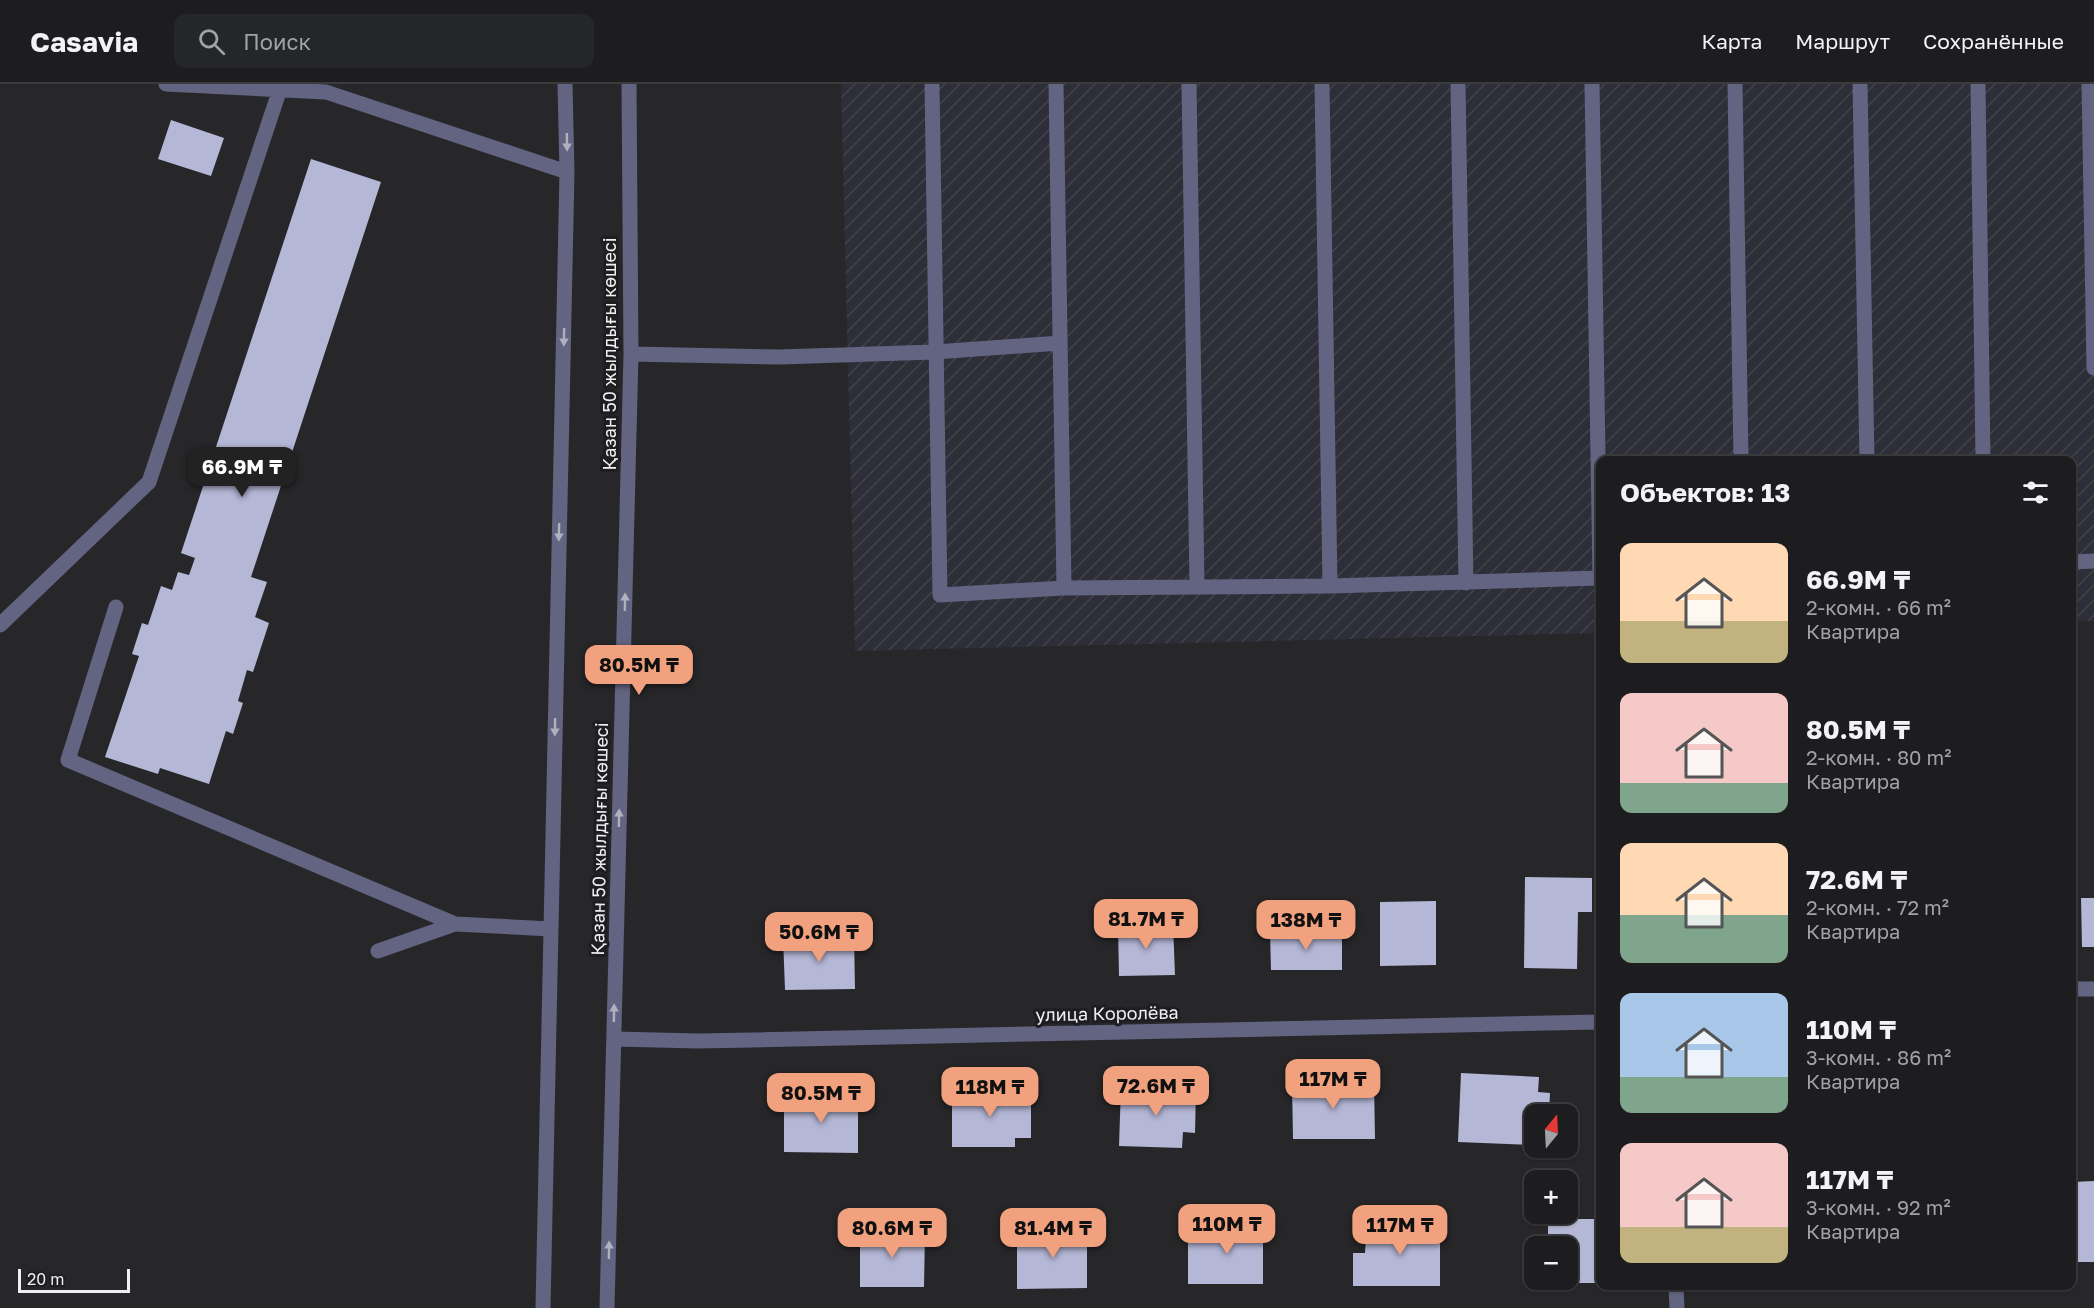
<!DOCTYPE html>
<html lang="ru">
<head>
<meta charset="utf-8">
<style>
	body { margin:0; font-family:"Golos Text",sans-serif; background:#252629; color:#f1f3f6; height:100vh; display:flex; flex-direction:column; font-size:22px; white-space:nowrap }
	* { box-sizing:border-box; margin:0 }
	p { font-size:20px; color:#a0a2a5 }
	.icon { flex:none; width:33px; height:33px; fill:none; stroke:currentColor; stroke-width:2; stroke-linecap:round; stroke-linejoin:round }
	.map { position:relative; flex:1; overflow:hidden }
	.details { position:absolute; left:1596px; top:372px; width:480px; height:834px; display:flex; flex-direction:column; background:#1d1d20; border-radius:12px; box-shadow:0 2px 4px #0004,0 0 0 2px #3b3b3e }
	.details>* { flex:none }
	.needle { width:39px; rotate:18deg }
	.fabs { position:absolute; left:1524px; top:1020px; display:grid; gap:12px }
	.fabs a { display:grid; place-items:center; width:54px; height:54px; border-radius:12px; background:#1d1d20; box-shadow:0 2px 4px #0004,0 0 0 2px #3b3b3e; font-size:30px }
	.scale { position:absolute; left:18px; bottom:15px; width:112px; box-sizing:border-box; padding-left:6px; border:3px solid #efeff1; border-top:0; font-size:16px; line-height:21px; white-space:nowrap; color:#efeff1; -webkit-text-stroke:4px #1e1e21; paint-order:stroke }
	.price { position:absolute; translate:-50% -51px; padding:0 14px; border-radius:12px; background:#f1a17d; color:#111; font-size:20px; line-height:39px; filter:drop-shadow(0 2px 3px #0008) }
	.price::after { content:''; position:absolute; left:50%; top:36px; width:18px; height:14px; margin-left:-9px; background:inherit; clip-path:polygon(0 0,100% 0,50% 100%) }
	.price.current { background:#222; color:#fff }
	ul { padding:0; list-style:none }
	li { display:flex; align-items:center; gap:18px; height:150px; padding:0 24px }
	li span { display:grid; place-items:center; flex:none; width:168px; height:120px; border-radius:12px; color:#555 }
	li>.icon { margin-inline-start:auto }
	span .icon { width:72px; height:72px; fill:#fffc; stroke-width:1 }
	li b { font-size:26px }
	h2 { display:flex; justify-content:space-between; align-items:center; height:72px; padding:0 24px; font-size:26px }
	header { display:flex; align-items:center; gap:36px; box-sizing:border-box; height:84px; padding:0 30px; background:#1d1d20; border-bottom:2px solid #3b3b3e }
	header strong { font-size:28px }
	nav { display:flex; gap:33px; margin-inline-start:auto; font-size:21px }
	.search { width:420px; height:54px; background:#252629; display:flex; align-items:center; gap:15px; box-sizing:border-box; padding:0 21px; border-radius:12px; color:#a0a2a5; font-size:22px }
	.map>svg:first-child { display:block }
	.industrial { fill:url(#industrial-furrows) }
	.building { fill:#b5b7d7 }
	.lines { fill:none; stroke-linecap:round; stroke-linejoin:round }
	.minor { stroke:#626482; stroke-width:15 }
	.oneway { fill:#b0b0bf }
	.labels { text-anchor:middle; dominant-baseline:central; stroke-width:6; stroke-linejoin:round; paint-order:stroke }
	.street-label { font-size:18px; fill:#efeff1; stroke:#1e1e21 }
</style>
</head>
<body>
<header>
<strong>Casavia</strong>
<div class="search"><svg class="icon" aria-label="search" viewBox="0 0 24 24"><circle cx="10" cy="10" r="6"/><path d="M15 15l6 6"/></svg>Поиск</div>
<nav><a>Карта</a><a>Маршрут</a><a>Сохранённые</a></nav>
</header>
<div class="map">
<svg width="2094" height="1224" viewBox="0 0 2094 1224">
	<defs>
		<pattern id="industrial-furrows" width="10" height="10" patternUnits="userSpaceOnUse" patternTransform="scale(1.5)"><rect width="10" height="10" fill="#2d2e37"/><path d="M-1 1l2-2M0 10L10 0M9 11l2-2" fill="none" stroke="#42424b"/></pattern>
	</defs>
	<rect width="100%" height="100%" fill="#27272a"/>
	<path class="industrial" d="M841 0H2094V537L2072 538V376H1600V549L855 567Z"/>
	<path class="building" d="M171 36 224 54 211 92 158 75Z
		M311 75 381 98 251 493 267 498 255 533 269 539 253 588 247 586 238 617 243 619 233 650 226 647 209 700 160 684 158 690 105 673 139 572 132 570 142 539 148 541 161 502 172 506 178 488 189 491 195 474 181 469Z
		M1525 793 1592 794V828H1578L1577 885 1524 884Z
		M2081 814H2094V863H2082Z
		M1436 817V881L1380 882V818Z
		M1173 840 1175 891 1119 892 1118 841Z
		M1270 848H1342V886H1271Z
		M854 851 855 905 785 906 783 853Z
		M1461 989 1539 993 1538 1008 1550 1009 1549 1030H1534V1061L1458 1058Z
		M1292 998H1374L1375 1055H1293Z
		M1121 1003 1196 1005 1195 1049 1183 1048 1182 1064 1119 1062Z
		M952 1007 1031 1008V1054H1015V1063H952Z
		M784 1011H858V1069L784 1068Z
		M2094 1097V1178H2072V1098Z
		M1548 1135H1600V1199H1535V1196H1568V1162H1535V1154H1548Z
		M1376 1138H1440V1202H1353V1169H1365L1366 1154H1376Z
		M1199 1139 1263 1140V1200H1188V1156H1199Z
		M1087 1143V1204L1017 1205V1160H1025V1144Z
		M860 1147H925L924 1203H860Z"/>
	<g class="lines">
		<path class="minor" d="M166 0 326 8 567 88
			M932 0 940 511 1064 504 1330 502 1600 494
			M1056 0 1064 504
			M1189 0 1197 502
			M1322 0 1330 502
			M1458 0 1466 499
			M1592 0 1600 494
			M1735 0 1741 376
			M1860 0 1867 376
			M1978 0 1983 376
			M2089 0 2094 284
			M631 270 779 273 935 268 1060 259
			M2072 478 2094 477
			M116 523 68 676 455 840 551 845
			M0 541 149 398 280 5
			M378 867 455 840
			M2072 905H2094
			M614 955 699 957 1600 938
			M1676 1202 1677 1224
			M543 1224 567 88 565 0
			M607 1224 631 270 629 0"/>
	</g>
	<defs><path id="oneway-solid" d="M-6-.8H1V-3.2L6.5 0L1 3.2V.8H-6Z" transform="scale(1.5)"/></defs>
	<g class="oneway">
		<use href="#oneway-solid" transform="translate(567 58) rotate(89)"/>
		<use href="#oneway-solid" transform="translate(564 253) rotate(91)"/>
		<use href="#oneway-solid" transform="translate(559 448) rotate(91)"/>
		<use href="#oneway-solid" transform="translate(625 518) rotate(-89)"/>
		<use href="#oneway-solid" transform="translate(555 643) rotate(91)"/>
		<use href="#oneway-solid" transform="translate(619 734) rotate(-89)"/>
		<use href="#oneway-solid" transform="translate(614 929) rotate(-89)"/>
		<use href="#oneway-solid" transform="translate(609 1166) rotate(-89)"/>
	</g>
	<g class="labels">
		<g class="street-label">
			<text transform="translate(609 270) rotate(-90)">Қазан 50 жылдығы көшесі</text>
			<text transform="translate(599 755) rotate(-89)">Қазан 50 жылдығы көшесі</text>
			<text transform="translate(1107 929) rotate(-1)">улица Королёва</text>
		</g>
	</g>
</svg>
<div class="fabs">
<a><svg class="needle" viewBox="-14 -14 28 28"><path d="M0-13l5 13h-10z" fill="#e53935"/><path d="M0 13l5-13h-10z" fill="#a0a2a5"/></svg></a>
<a>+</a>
<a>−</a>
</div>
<div class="scale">20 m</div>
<b class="price current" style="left:242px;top:414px">66.9M ₸</b>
<b class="price" style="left:639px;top:612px">80.5M ₸</b>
<b class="price" style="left:1146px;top:866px">81.7M ₸</b>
<b class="price" style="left:1306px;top:867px">138M ₸</b>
<b class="price" style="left:819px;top:879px">50.6M ₸</b>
<b class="price" style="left:1333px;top:1026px">117M ₸</b>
<b class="price" style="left:1156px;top:1033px">72.6M ₸</b>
<b class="price" style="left:990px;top:1034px">118M ₸</b>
<b class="price" style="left:821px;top:1040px">80.5M ₸</b>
<b class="price" style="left:1227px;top:1171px">110M ₸</b>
<b class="price" style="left:1400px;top:1172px">117M ₸</b>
<b class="price" style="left:892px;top:1175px">80.6M ₸</b>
<b class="price" style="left:1053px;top:1175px">81.4M ₸</b>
<section class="details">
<h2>Объектов: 13<svg class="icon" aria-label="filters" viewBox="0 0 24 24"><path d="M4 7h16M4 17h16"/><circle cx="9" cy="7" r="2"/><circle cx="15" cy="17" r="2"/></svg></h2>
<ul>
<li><span style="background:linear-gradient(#ffd9b3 65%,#c2b280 0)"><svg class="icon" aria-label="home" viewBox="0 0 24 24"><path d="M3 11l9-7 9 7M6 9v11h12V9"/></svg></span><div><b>66.9M ₸</b><p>2-комн. · 66 m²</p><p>Квартира</p></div></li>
<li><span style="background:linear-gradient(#f6c9c9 75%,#7fa58c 0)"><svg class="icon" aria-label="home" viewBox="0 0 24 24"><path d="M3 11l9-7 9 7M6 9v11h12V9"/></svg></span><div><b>80.5M ₸</b><p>2-комн. · 80 m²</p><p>Квартира</p></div></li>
<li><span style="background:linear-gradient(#ffd9b3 60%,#7fa58c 0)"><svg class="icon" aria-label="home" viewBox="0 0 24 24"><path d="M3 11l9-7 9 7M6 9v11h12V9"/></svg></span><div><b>72.6M ₸</b><p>2-комн. · 72 m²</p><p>Квартира</p></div></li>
<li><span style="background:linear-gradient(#a9c7e8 70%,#7fa58c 0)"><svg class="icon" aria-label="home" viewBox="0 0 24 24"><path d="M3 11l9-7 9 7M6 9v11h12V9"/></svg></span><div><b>110M ₸</b><p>3-комн. · 86 m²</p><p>Квартира</p></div></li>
<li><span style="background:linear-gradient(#f6c9c9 70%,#c2b280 0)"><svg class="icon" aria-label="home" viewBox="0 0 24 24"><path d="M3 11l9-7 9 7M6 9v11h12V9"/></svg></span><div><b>117M ₸</b><p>3-комн. · 92 m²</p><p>Квартира</p></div></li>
</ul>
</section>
</div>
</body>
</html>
